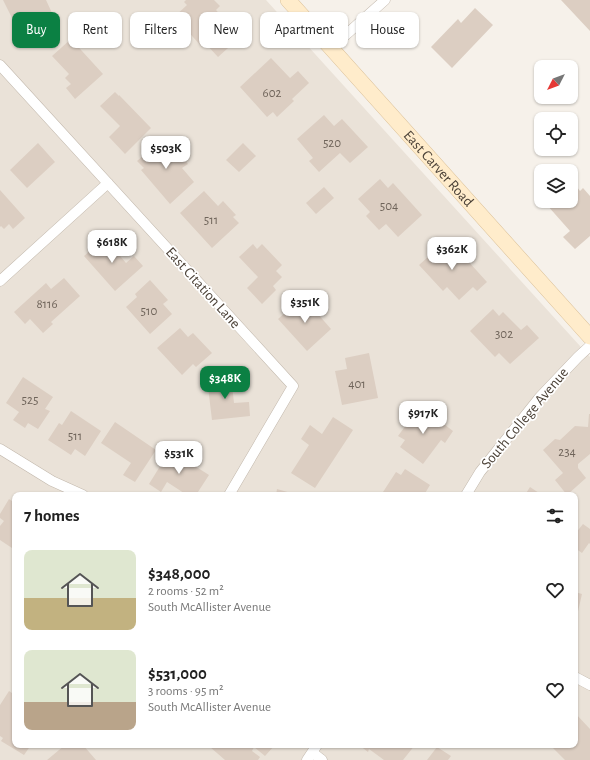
<!DOCTYPE html>
<html lang="en">
<head>
<meta charset="utf-8">
<style>
	body { margin:0; font-family:"Alegreya Sans",sans-serif; background:#f6f6f6; color:#222; height:100vh; display:flex; flex-direction:column; font-size:15px; white-space:nowrap }
	* { box-sizing:border-box; margin:0 }
	p { font-size:13px; color:#767676 }
	.icon { flex:none; width:22px; height:22px; fill:none; stroke:currentColor; stroke-width:2; stroke-linecap:round; stroke-linejoin:round }
	.map { position:relative; flex:1; overflow:hidden }
	.details { position:absolute; left:12px; top:492px; width:566px; height:256px; display:flex; flex-direction:column; background:#fff; border-radius:8px; box-shadow:0 1px 3px #0004 }
	.details>* { flex:none }
	.guide { position:absolute; left:12px; top:12px; width:566px; height:36px; display:flex; gap:8px }
	.needle { width:26px; rotate:228deg }
	.buttons { position:absolute; left:534px; top:60px; display:grid; gap:8px }
	.buttons a { display:grid; place-items:center; width:44px; height:44px; border-radius:8px; background:#fff; box-shadow:0 1px 3px #0004; font-size:20px }
	.price { position:absolute; translate:-50% -34px; padding:0 9px; border-radius:8px; background:#fff; color:#222; font-size:13px; line-height:26px; filter:drop-shadow(0 1px 2px #0008) }
	.price::after { content:''; position:absolute; left:50%; top:24px; width:12px; height:9px; margin-left:-6px; background:inherit; clip-path:polygon(0 0,100% 0,50% 100%) }
	.price.active { background:#0b8043; color:#fff }
	ul { padding:0; list-style:none }
	li { display:flex; align-items:center; gap:12px; height:100px; padding:0 12px }
	li span { display:grid; place-items:center; flex:none; width:112px; height:80px; border-radius:8px; color:#555 }
	li>.icon { margin-inline-start:auto }
	span .icon { width:48px; height:48px; fill:#fffc; stroke-width:1 }
	li b { font-size:17px }
	h2 { display:flex; justify-content:space-between; align-items:center; height:48px; padding:0 12px; font-size:17px }
	.pill { padding:0 14px; border-radius:8px; background:#fff; box-shadow:0 1px 3px #0004; font-size:14px; line-height:36px }
	.pill.active { background:#0b8043; color:#fff }
	.map>svg:first-child { display:block }
	.residential { fill:#eae2d8; fill-rule:evenodd }
	.building { fill:#dccec2 }
	.lines { fill:none; stroke-linecap:round; stroke-linejoin:round }
	.street-casing { stroke:#c2b8ac; stroke-width:11 }
	.secondary-casing { stroke:#dcc29a; stroke-width:16 }
	.street { stroke:#fff; stroke-width:10 }
	.secondary { stroke:#ffeccb; stroke-width:15 }
	.labels { text-anchor:middle; dominant-baseline:central; stroke-width:3.5; stroke-linejoin:round; paint-order:stroke }
	.number-label { font-size:13px; fill:#6f645a }
	.street-label { font-size:15px; fill:#4b4137; stroke:#fff }
</style>
</head>
<body>
<div class="map">
<svg width="590" height="760" viewBox="0 0 590 760">
	<rect width="100%" height="100%" fill="#f6f1ea"/>
	<path class="residential" d="M0 0H266L590 357V760H0ZM15 495H575V745H15Z"/>
	<path class="building" d="M3 0H46L59 28 25 44Z
		M186 0H214L220 6 216 10 225 20 222 23 237 40 218 57 206 44 202 47 184 27 182 29 173 18 187 5 184 2Z
		M561 0H590V31Z
		M475 8 493 25 452 68 431 47 458 19 461 23Z
		M71 39 103 74 75 99 66 88 71 84 65 78 69 74 52 56Z
		M271 58 290 78 298 71 309 83 292 99 294 101 277 117 273 112 267 117 240 87Z
		M115 92 119 96V95L151 128 125 154 109 137 120 126 100 106Z
		M324 115 334 126 342 119 368 147 350 163 340 153 319 172 309 161 313 158 297 139Z
		M165 137 188 164 182 168 194 182 170 204 141 170 144 168 137 161Z
		M38 143 55 162 27 188 10 170Z
		M243 143 256 156 239 172 226 160Z
		M380 179 388 188 393 183 422 215 398 237 386 224 379 230 366 216 370 212 358 199Z
		M573 182 580 191 583 188 590 196V236L575 249 563 237 570 231 547 205 552 201H571V184Z
		M324 187 334 198 316 214 306 203Z
		M0 190 25 218 13 229 9 224 4 229 1 226 0 227Z
		M204 191 218 206 223 201 236 215 233 217 239 223 212 248 180 213Z
		M105 238 126 263 134 256 143 266 115 291 84 256Z
		M448 239 487 282 477 291 473 287 459 300 447 287 443 291 419 265Z
		M253 244 257 249 262 244 282 265 276 271 282 277 273 286 276 290 262 304 247 288 258 277 239 257Z
		M64 278 80 296 51 322 53 324 43 333 30 319 25 324 14 312 46 283 51 289Z
		M150 280 168 300 163 304 172 314 150 334 126 307 137 297 135 294Z
		M303 297 331 329 307 351 278 319Z
		M493 309 499 316 503 312 521 330 527 325 539 338 510 364 499 353 495 357 470 331Z
		M180 328 188 337 193 333 212 353 196 367 193 364 182 375 157 348Z
		M369 353 378 398 342 405 335 371 347 369 345 358Z
		M231 376 234 403 249 402 250 416 212 420 207 379Z
		M23 377 53 397 45 409 50 411 38 429 28 423 25 428 13 420 19 412 6 403Z
		M420 406 453 431 445 443 441 440 423 464 400 447 405 440 398 436Z
		M71 411 101 431 85 456 75 449 71 455 48 440 59 423 62 425Z
		M589 414H590V454L578 464V468L586 478 567 495 555 480 563 473 543 450 555 439 560 440 575 426 588 427Z
		M333 417 353 430 315 488 291 473 309 445 301 439 310 425 322 434Z
		M115 422 156 450 135 482 123 475 131 463 101 443Z
		M172 447 178 452 176 454 209 475 196 495H187L167 482 161 492 149 484Z
		M405 469 430 485 424 495H387L383 492 396 472 401 475Z
		M530 487 542 495H525Z
		M277 489 298 495H276Z
		M9 499 15 503V550L0 540V526L4 521 0 518V514Z
		M583 524 590 529V544L589 543 582 553 575 548V534Z
		M575 592 582 594 576 620H575Z
		M9 691 15 695V745H31L24 755 1 741 3 738 0 736V705Z
		M575 713 590 729V760H565L550 745H575Z
		M65 745H83L96 760H47Z
		M212 745H275L265 756 254 747 252 751 260 757 258 760H225L210 747Z
		M359 745H415L403 760H384L369 749 368 752Z
		M437 747 451 756 448 760H427Z"/>
	<g class="lines">
		<g class="street-casing">
			<path id="street" d="M331 48 385 0
				M0 65 293 386 229 495
				M0 281 108 183
				M0 449 52 481 83 495
				M466 495 480 472 540 397 578 357 590 346
				M575 677 590 685
				M313 753 322 760
				M307 760 317 745"/>
		</g>
		<g class="secondary-casing">
			<g id="secondary">
				<path id="s1" d="M288 0 590 337"/>
			</g>
		</g>
		<use href="#street" class="street"/>
		<use href="#secondary" class="secondary"/>
	</g>
	<g class="labels">
		<g class="number-label">
			<text x="272" y="93">602</text>
			<text x="332" y="143">520</text>
			<text x="389" y="206">504</text>
			<text x="211" y="220">511</text>
			<text x="47" y="304">8116</text>
			<text x="149" y="311">510</text>
			<text x="504" y="334">302</text>
			<text x="357" y="384">401</text>
			<text x="30" y="400">525</text>
			<text x="75" y="436">511</text>
			<text x="567" y="452">234</text>
		</g>
		<g class="street-label">
			<text stroke="none"><textPath href="#s1" startOffset="226">East Carver Road</textPath></text>
			<text transform="translate(203 288) rotate(48)">East Citation Lane</text>
			<text transform="translate(525 418) rotate(-50)">South College Avenue</text>
		</g>
	</g>
</svg>
<div class="buttons">
<a><svg class="needle" viewBox="-14 -14 28 28"><path d="M0-13l5 13h-10z" fill="#e53935"/><path d="M0 13l5-13h-10z" fill="#767676"/></svg></a>
<a><svg class="icon" aria-label="locate" viewBox="0 0 24 24"><circle cx="12" cy="12" r="6"/><path d="M12 2v4M12 18v4M2 12h4M18 12h4"/></svg></a>
<a><svg class="icon" aria-label="layers" viewBox="0 0 24 24"><path d="M12 4l9 5-9 5-9-5zM3 14l9 5 9-5"/></svg></a>
</div>
<b class="price" style="left:166px;top:170px">$503K</b>
<b class="price" style="left:112px;top:264px">$618K</b>
<b class="price" style="left:452px;top:271px">$362K</b>
<b class="price" style="left:305px;top:324px">$351K</b>
<b class="price active" style="left:225px;top:400px">$348K</b>
<b class="price" style="left:423px;top:435px">$917K</b>
<b class="price" style="left:179px;top:475px">$531K</b>
<div class="guide">
<a class="pill active">Buy</a>
<a class="pill">Rent</a>
<a class="pill">Filters</a>
<a class="pill">New</a>
<a class="pill">Apartment</a>
<a class="pill">House</a>
</div>
<section class="details">
<h2>7 homes<svg class="icon" aria-label="filters" viewBox="0 0 24 24"><path d="M4 7h16M4 17h16"/><circle cx="9" cy="7" r="2"/><circle cx="15" cy="17" r="2"/></svg></h2>
<ul>
<li><span style="background:linear-gradient(#dfe7d0 60%,#c2b280 0)"><svg class="icon" aria-label="home" viewBox="0 0 24 24"><path d="M3 11l9-7 9 7M6 9v11h12V9"/></svg></span><div><b>$348,000</b><p>2 rooms · 52 m²</p><p>South McAllister Avenue</p></div><svg class="icon" aria-label="heart" viewBox="0 0 24 24"><path d="M12 20l-8-8c-3-5 5-10 8-4 3-6 11-1 8 4z"/></svg></li>
<li><span style="background:linear-gradient(#dfe7d0 65%,#b9a48a 0)"><svg class="icon" aria-label="home" viewBox="0 0 24 24"><path d="M3 11l9-7 9 7M6 9v11h12V9"/></svg></span><div><b>$531,000</b><p>3 rooms · 95 m²</p><p>South McAllister Avenue</p></div><svg class="icon" aria-label="heart" viewBox="0 0 24 24"><path d="M12 20l-8-8c-3-5 5-10 8-4 3-6 11-1 8 4z"/></svg></li>
</ul>
</section>
</div>
</body>
</html>
